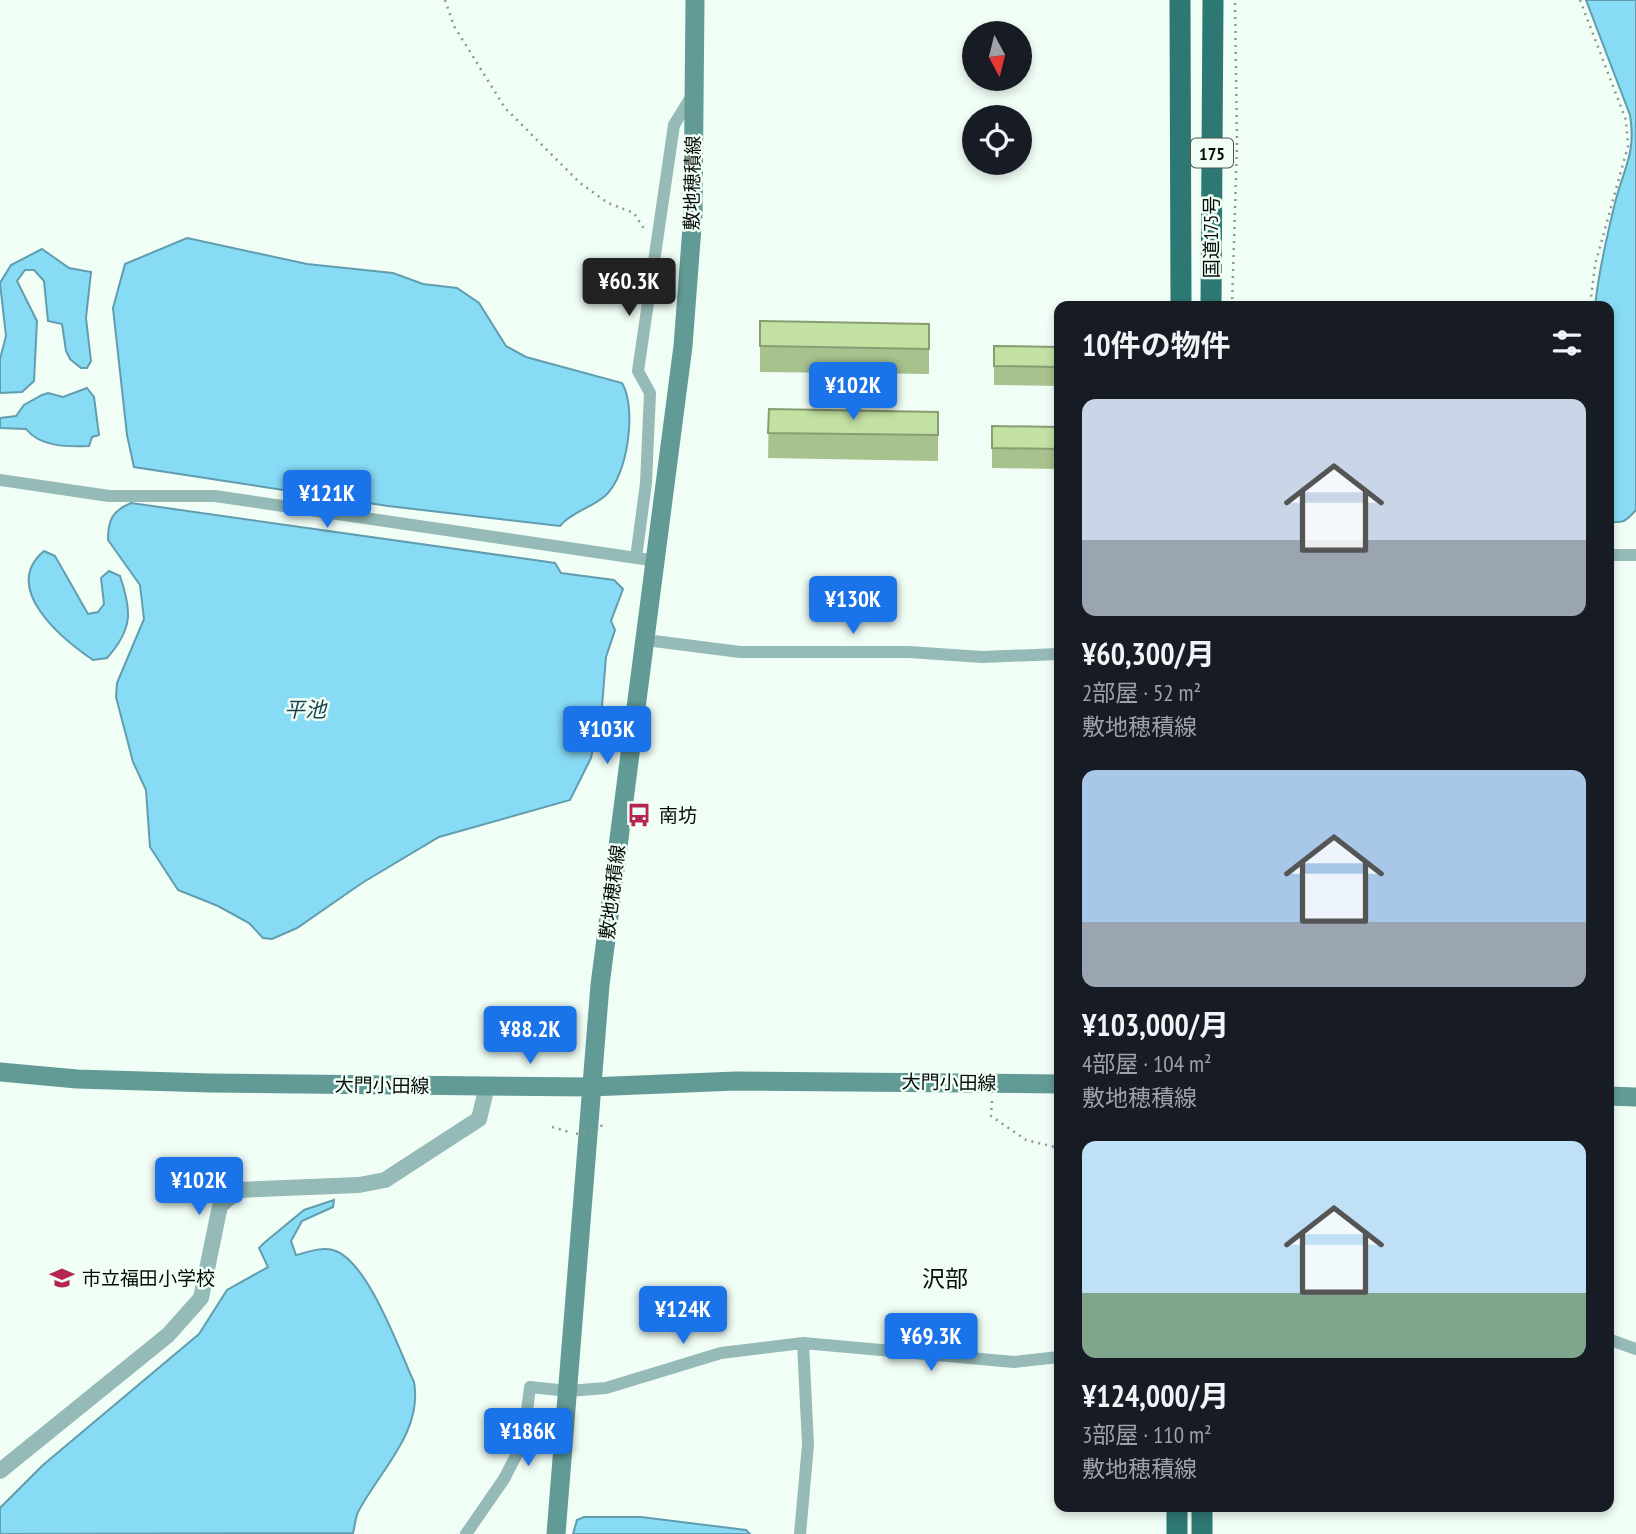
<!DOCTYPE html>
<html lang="ja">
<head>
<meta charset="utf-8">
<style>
	body { margin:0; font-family:"PT Sans Narrow","Noto Sans JP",sans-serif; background:#20242c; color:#f1f3f6; height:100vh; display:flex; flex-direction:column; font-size:26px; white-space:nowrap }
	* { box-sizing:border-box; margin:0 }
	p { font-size:23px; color:#9ea1a6 }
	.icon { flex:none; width:38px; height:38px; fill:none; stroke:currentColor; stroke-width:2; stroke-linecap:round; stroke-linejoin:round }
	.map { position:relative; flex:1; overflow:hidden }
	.side { position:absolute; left:1054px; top:301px; width:560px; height:1211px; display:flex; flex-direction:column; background:#171b24; border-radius:14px; box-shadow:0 4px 10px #0003 }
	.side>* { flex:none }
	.needle { width:46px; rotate:173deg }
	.buttons { position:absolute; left:962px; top:21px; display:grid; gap:14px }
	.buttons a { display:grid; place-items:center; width:70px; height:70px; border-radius:50%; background:#171b24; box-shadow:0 4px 10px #0003; font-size:35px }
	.price { position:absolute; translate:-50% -60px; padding:0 16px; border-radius:7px; background:#1a73e8; color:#fff; font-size:23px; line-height:46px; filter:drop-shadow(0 2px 4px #0008) }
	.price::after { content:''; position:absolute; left:50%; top:42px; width:21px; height:16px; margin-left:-10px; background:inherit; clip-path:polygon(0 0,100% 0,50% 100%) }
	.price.current { background:#222; color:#fff }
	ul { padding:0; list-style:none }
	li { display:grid; align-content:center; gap:14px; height:371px; padding:0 28px }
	li span { display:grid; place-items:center; height:217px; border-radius:14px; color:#555 }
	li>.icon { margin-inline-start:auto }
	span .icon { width:126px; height:126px; fill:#fffc; stroke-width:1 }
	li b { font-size:30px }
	h2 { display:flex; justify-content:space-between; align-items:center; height:84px; padding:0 28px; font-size:30px }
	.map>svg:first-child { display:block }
	.water { fill:#88dbf5; stroke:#619dae; stroke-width:2 }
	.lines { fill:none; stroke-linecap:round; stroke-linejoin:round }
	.path { stroke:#8e9992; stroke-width:2.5; stroke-dasharray:2 5; stroke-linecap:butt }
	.minor { stroke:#95bab7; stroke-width:12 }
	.tertiary { stroke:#95bab7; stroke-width:16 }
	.secondary { stroke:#629b96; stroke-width:19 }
	.trunk { stroke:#2e7874; stroke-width:21 }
	.path-bridge { stroke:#8e9992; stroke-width:2.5; stroke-dasharray:2 5; stroke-linecap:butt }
	.wall { fill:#a7c28c }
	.building { fill:#c2e1a3; stroke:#889e72; stroke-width:2 }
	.labels { text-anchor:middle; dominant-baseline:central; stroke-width:5; stroke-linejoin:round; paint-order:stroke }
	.shield { fill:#f0fef6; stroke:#4c5550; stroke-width:2 }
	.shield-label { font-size:18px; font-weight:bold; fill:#060d09 }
	.street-label { font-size:19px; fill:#060d09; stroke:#f0fef6 }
	.poi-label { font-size:19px; fill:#060d09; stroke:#f0fef6; text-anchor:start }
	.water-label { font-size:21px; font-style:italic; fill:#1c424e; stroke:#f0fef6 }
	.quarter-label { font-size:23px; fill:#060d09; stroke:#f0fef6 }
</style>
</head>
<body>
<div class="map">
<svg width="1636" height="1534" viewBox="0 0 1636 1534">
	<rect width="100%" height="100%" fill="#f0fef6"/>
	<path class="water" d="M1586 0H1636V510C1625 521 1626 523 1608 522V306H1595C1599 269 1607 235 1616 199 1625 166 1636 152 1630 115Z
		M187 238 307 264 393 273 423 284 457 288 479 303 506 346 526 357 622 383C637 408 628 476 605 496 591 508 570 513 560 526L388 506 134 467 127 435 113 308 125 264Z
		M42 249 69 268 91 272 86 318 91 361 87 368H81L70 359 66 351 62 324 48 321 44 281 34 270H25L17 281 37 321 34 381 22 392 0 393V359L6 336 0 283 11 265Z
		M87 388 94 397 99 435 92 437 89 446C68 447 40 447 26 429L0 428V418L16 416 24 405 42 395 48 393 63 397Z
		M131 503 555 563 561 573 614 580 623 589 611 621 615 630 606 657 602 706 591 758 570 800 439 837 362 883 297 928 272 939 263 938 249 923 218 906 178 890 150 847 146 790 133 762 116 697 117 683 144 619 140 585 108 540C108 520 112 511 131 503Z
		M44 551 55 556 88 614 98 612 104 604 101 578 109 571 120 576C132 611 133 629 107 658L93 660C62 639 0 588 44 551Z
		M334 1200 333 1207 302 1221 291 1241 296 1255C308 1252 320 1247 333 1250 368 1260 399 1350 414 1382 423 1432 380 1470 358 1512 355 1519 355 1526 353 1533L0 1534V1508L43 1465 199 1334 227 1290 268 1267 259 1248 264 1243 304 1210Z
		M584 1517H641L746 1530 750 1534H573L577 1520Z"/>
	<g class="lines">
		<path class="path" d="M445 0 454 26 505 108 580 183 608 203 634 213 644 229
			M1580 0 1626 120 1628 146 1595 265 1590 306
			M1232 306 1237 143 1235 0
			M992 1101 991 1116 1026 1140 1059 1148
			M552 1127 569 1132"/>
		<path class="minor" d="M0 480 109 496H215L657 561
			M1608 555H1636
			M636 558 646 483 650 393 638 371 674 125 693 94
			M646 640 740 652H909L982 657 1059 654
			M1608 1339 1636 1349
			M466 1534 504 1479 523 1442 530 1387 568 1391 606 1388 721 1353 803 1343 1014 1362 1059 1357
			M800 1534 808 1445 803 1343"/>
		<path class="tertiary" d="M0 1471 168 1335 201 1298 220 1206 238 1190 359 1185 385 1180 479 1119 487 1086"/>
		<path class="secondary" d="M0 1072 77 1079 210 1083 487 1086 590 1087 736 1081 1059 1084
			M1608 1096 1636 1097
			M556 1534 600 985 683 346 693 214 695 0"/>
		<path class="trunk" d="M1180 0 1181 306
			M1211 306 1213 0
			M1177 1507V1534
			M1202 1534V1507"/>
		<path class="path-bridge" d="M576 1134 602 1128 601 1124"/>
	</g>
	<path class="wall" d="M760 321 929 324V374L760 372Z
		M994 346 1059 347V386L994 385Z
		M769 409 938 412V461L768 458Z
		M992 426 1059 427V469L992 468Z"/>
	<path class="building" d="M760 321 929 324V349L760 346Z
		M994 346 1059 347V367L994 366Z
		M769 409 938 412V435L768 433Z
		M992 426 1059 427V449L992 448Z"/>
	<defs>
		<g id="bus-bare" transform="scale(1.89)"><path d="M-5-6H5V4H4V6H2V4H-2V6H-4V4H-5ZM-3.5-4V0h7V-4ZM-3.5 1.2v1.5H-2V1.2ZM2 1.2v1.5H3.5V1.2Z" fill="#b6254f" stroke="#f0fef6" stroke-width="2.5" paint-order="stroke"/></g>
		<g id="school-bare" transform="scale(1.89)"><path d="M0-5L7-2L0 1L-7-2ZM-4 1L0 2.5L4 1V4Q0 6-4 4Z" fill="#b6254f" stroke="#f0fef6" stroke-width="2.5" paint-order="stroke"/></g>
	</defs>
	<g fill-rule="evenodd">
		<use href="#bus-bare" x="639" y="815"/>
		<use href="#school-bare" x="62" y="1278"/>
	</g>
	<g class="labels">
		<rect class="shield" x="1191" y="138.5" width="42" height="29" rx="5"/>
		<g class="shield-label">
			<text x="1212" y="153">175</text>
		</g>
		<g class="street-label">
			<text transform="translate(692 183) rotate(-89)">敷地穂積線</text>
			<text transform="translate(1211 237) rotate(-90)">国道175号</text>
			<text transform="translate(612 892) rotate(-83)">敷地穂積線</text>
			<text transform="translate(949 1082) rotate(1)">大門小田線</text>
			<text transform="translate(382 1085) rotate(1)">大門小田線</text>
		</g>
		<g class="poi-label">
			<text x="659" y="815">南坊</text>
			<text x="82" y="1278">市立福田小学校</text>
		</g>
		<g class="water-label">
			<text x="305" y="709">平池</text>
		</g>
		<g class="quarter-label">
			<text x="945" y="1278">沢部</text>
		</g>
	</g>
</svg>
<div class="buttons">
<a><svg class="needle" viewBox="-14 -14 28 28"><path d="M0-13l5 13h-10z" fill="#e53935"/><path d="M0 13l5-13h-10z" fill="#9ea1a6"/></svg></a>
<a><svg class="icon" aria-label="locate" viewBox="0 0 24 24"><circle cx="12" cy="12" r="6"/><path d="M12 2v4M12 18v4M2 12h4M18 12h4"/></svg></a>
</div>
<b class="price current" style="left:629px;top:318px">¥60.3K</b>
<b class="price" style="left:853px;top:422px">¥102K</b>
<b class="price" style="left:327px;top:530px">¥121K</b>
<b class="price" style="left:853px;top:636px">¥130K</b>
<b class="price" style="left:607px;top:766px">¥103K</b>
<b class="price" style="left:530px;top:1066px">¥88.2K</b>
<b class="price" style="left:199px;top:1217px">¥102K</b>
<b class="price" style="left:683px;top:1346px">¥124K</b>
<b class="price" style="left:931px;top:1373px">¥69.3K</b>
<b class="price" style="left:528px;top:1468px">¥186K</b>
<section class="side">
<h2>10件の物件<svg class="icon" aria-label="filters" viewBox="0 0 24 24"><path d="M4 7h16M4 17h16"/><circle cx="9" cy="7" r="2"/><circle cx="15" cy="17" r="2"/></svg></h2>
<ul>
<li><span style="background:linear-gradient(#c9d6e8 65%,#9aa5b1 0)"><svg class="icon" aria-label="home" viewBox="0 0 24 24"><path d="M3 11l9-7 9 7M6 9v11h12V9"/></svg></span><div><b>¥60,300/月</b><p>2部屋 · 52 m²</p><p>敷地穂積線</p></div></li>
<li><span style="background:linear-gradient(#a9c7e8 70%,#9aa5b1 0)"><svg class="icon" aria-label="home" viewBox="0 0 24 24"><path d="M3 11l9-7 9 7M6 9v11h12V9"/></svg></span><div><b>¥103,000/月</b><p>4部屋 · 104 m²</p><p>敷地穂積線</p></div></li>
<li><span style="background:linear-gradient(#bfe0f5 70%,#7fa58c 0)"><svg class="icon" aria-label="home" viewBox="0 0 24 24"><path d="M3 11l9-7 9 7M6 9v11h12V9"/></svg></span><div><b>¥124,000/月</b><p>3部屋 · 110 m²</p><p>敷地穂積線</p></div></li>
</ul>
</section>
</div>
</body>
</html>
